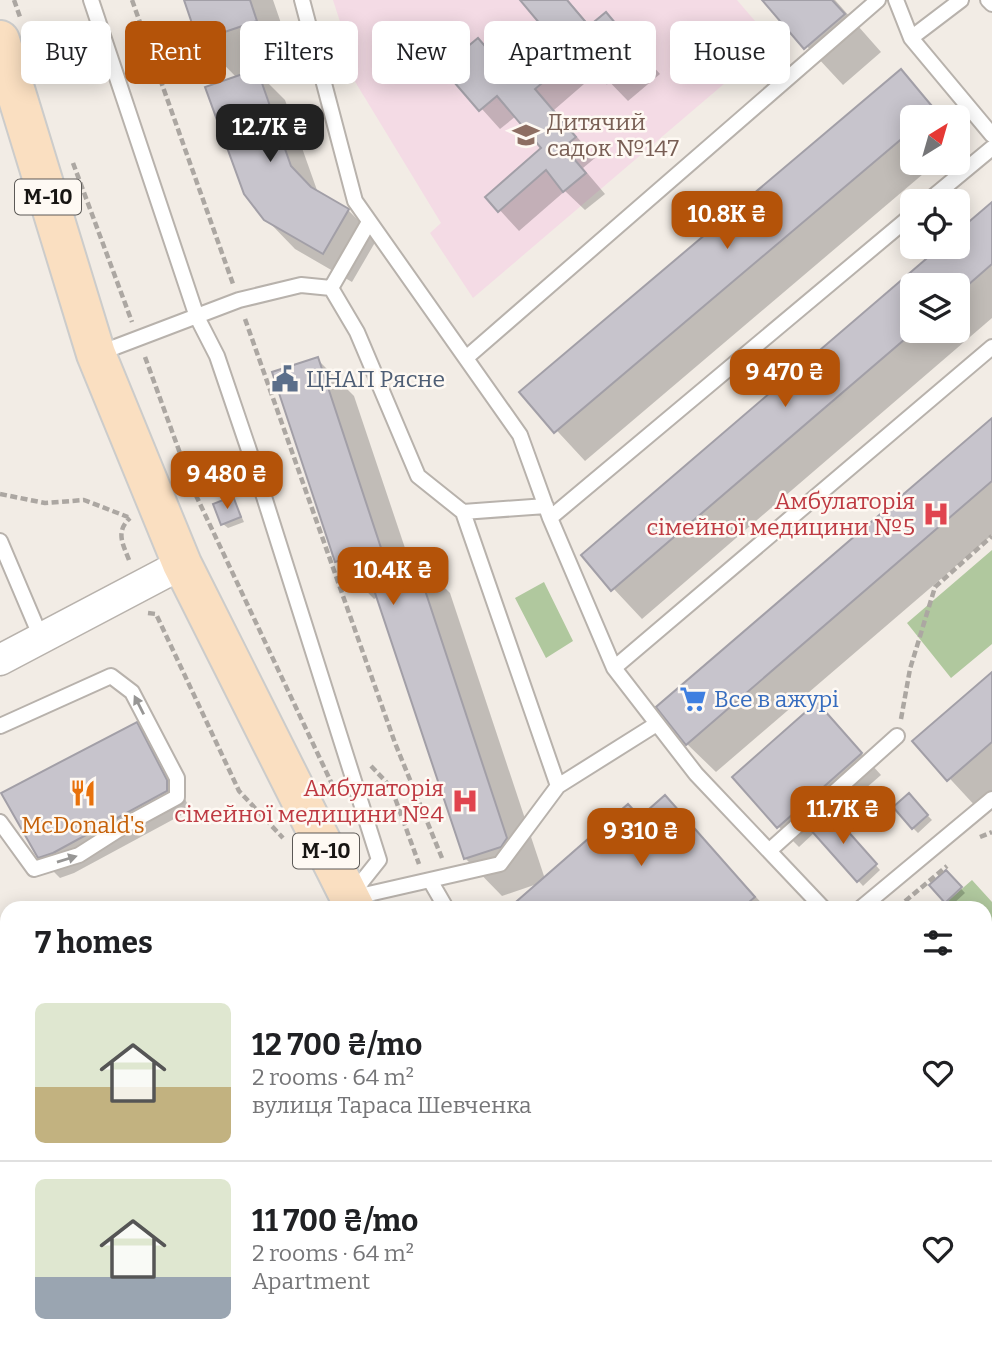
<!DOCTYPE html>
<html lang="en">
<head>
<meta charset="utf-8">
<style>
	body { margin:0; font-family:Bitter,serif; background:#f6f6f6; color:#202124; height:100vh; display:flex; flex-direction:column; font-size:26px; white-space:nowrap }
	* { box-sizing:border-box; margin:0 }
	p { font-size:23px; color:#757577 }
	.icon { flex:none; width:38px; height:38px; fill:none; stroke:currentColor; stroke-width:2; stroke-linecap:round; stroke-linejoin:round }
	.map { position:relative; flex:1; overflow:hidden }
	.sheet { position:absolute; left:0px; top:901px; width:992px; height:450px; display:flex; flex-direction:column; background:#fff; border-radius:21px 21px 0 0; box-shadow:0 4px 18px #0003 }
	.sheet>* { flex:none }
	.top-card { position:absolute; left:21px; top:21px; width:950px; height:63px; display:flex; gap:14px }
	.needle { width:46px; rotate:37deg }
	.tools { position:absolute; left:900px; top:105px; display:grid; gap:14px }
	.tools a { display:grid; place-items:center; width:70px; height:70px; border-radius:10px; background:#fff; box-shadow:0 4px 18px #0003; font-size:35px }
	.price { position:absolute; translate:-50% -60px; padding:0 16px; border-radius:14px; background:#b45309; color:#fff; font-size:23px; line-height:46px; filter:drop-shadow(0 2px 4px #0008) }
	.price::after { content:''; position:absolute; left:50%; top:42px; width:21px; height:16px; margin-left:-10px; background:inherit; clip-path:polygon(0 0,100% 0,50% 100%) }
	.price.active { background:#222; color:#fff }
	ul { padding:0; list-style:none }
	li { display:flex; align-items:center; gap:21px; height:175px; padding:0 35px }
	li+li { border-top:2px solid #e0e0e0 }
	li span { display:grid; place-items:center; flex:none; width:196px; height:140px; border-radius:10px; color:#555 }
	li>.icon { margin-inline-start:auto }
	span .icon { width:84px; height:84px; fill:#fffc; stroke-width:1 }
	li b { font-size:30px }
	h2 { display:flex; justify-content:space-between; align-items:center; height:84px; padding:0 35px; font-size:30px }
	.chip { padding:0 24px; border-radius:10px; background:#fff; box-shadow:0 4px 18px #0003; font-size:24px; line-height:63px }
	.chip.active { background:#b45309; color:#fff }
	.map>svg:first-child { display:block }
	.education { fill:#f4dbe5 }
	.green { fill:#b0c89e }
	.forest { fill:#95b37e }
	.shadow { fill:#0003; fill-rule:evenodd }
	.building { fill:#c7c4cc; stroke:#a29fa7; stroke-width:2 }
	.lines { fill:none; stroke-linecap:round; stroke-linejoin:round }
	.lane-casing { stroke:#b8b2ac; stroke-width:18 }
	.street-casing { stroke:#b8b2ac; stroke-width:33 }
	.primary-casing { stroke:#cccccb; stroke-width:42 }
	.path { stroke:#aca7a2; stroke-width:4.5; stroke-dasharray:7 3.5; stroke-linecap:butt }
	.lane { stroke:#fff; stroke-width:14 }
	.street { stroke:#fff; stroke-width:30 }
	.primary { stroke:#fadfc1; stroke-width:38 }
	.oneway { fill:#979695 }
	.labels { text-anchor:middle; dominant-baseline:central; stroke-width:5; stroke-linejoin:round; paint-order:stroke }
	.shield { fill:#fef9f3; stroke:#5c5956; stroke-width:2 }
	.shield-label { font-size:21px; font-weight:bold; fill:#171513 }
	.education-label { font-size:23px; fill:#785e54; stroke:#fef9f3; text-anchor:start }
	.service-label { font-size:23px; fill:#4e5e75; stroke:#fef9f3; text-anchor:start }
	.health-label { font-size:23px; fill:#be3a42; stroke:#fef9f3; text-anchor:end }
	.shop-label { font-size:23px; fill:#366cbe; stroke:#fef9f3; text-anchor:start }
	.food-label { font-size:23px; fill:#c56008; stroke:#fef9f3 }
</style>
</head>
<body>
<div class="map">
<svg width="992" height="1350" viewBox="0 0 992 1350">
	<rect width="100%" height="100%" fill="#f2ece5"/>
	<path class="education" d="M333 0H737L773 42 473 298 430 233 441 223 334 47 345 37Z"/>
	<path class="green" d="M992 550V644L951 678 907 623Z
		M544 582 573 641 546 658 515 598Z
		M972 880 992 902V1033L985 1025V908H940Z
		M333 1344H391L379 1350H332Z"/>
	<path class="forest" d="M985 1054 992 1056V1116L985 1118Z"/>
	<path class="shadow" d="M186 0H273L293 58 256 71 285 100 318 193 348 210 377 239 352 282 295 249 266 219 237 78 200 40Z
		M523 0H568L591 27 606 14 660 74 628 101 599 71 554 110 595 158 583 168 605 194 585 210 565 191 519 231 488 197 544 148 516 116 500 129 445 68 432 79 428 74 436 46 450 63 478 40 505 68 549 31Z
		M764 0H835L881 52 843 85Z
		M900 71 944 117H912V163H936L585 461 522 393Z
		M957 133 963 140 957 145Z
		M992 205V318L642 619 583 556 943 247H957ZM912 285H957V331H912Z
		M317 359 354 396 408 557 413 556 450 593 545 879 640 819 665 797 766 908H511L540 883 502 896 465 858 378 597 374 599 337 561 274 373Z
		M992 420V535L716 772 687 744Z
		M233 498 244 522 228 528 223 524Z
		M992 674V796L978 809 915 741Z
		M817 704 881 775 833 817 880 870 863 886 815 832 799 847 778 826Z
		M137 724 157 745 187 803V812L74 873 60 878 39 857Z
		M909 796 932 820 918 833 913 828Z
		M946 872 965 893 951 906 932 885Z
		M7 1037V1112L0 1116V1041Z
		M992 1201V1308L985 1314V1207Z
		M891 1344H952L945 1350H897Z"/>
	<path class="building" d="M184 0H250L257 21 198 41Z
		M520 0H567L589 26 606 12 641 54 607 83 580 51 535 89 576 137 564 147 586 173 563 192 546 170 498 212 485 197 541 148 497 96 479 111 442 68 478 38 503 67 546 31Z
		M762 0H832L845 14 804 49Z
		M431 39 447 58 427 75 411 56Z
		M257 69 291 166 311 187 349 209 323 254 264 220 244 194 205 87Z
		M901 69 941 117H912V130L554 433 519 392Z
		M992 202V264L968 285H912V333L611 591 581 555 940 247H957V232Z
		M318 357 386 563 413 554 507 838 501 847 464 859 362 554 335 562 272 372Z
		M992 418V481L686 745 656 707Z
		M233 496 241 517 221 525 213 504Z
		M992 672V742L947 781 912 741Z
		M817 702 862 753 777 828 732 777Z
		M137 722 167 780V791L53 853 38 858 1 793Z
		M909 793 928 815 912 829 893 807Z
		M665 795 755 897 742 908H509L628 804 640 817Z
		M829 810 877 864 857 882 809 828Z
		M946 870 962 887 945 903 929 885Z"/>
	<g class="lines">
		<g class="lane-casing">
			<path id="lane" d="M91 0 197 317 217 356 254 465 379 860 352 894
				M302 0 355 201 520 435 550 518 614 668 696 774 823 908
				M896 0 911 38 992 135
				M988 0 992 4
				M911 38 961 0
				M928 201 992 148
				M331 288 369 222
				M97 354 239 300 301 285 331 288 357 332 418 476 463 512 558 786
				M466 358 878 0
				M463 512 546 506
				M550 518 912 215
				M0 541 42 640
				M614 668 992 347
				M0 726 111 676 132 692 177 778V797L129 823 79 855 34 869 0 822
				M770 850 897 736
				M431 882 446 908
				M351 898 500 864 558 786 655 725
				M861 908 992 799
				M985 1130 992 1126"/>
		</g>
		<g class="street-casing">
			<path id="street" d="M0 660 182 564
				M985 1315 992 1312
				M912 1350 924 1344"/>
		</g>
		<g class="primary-casing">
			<path id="primary" d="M0 40 96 354 182 564 355 908
				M603 1344 606 1350"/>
		</g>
		<path class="path" d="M14 0 20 17
			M132 0 233 284
			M73 163 132 322
			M245 319 395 743 442 858
			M145 357 193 489 332 784
			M193 490 237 472
			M0 494 45 503 84 500 128 517
			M129 560C123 544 115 532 130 518
			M148 613 156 614 239 791 283 838
			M901 719 910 669 935 587 992 536
			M371 766 391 787 419 864
			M980 837 992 832
			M897 908 947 866
			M985 1046 992 1054
			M667 1344 670 1350
			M712 1344 715 1350
			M790 1344 793 1350
			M851 1344 852 1350
			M487 1350 494 1344
			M680 1350 690 1344
			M776 1350 782 1344"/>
		<use href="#lane" class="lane"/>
		<use href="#street" class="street"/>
		<use href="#primary" class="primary"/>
	</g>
	<defs><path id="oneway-solid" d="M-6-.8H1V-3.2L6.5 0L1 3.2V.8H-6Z" transform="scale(1.75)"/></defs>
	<g class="oneway">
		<use href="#oneway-solid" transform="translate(139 705) rotate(-117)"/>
		<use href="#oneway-solid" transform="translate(67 859) rotate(-17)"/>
	</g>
	<defs>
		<g id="school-bare" transform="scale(2.1)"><path d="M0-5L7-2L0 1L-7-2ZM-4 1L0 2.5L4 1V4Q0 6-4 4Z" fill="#8d6e63" stroke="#fef9f3" stroke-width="2.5" paint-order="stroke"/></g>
		<g id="civic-bare" transform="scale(2.1)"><path d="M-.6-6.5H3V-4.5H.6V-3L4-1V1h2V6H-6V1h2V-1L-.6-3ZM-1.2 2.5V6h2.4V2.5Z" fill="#5c6f8a" stroke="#fef9f3" stroke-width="2.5" paint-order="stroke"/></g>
		<g id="hospital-bare" transform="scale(2.1)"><path d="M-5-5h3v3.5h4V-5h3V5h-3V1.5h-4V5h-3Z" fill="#e0444e" stroke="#fef9f3" stroke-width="2.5" paint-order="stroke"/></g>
		<g id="supermarket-bare" transform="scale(2.1)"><path d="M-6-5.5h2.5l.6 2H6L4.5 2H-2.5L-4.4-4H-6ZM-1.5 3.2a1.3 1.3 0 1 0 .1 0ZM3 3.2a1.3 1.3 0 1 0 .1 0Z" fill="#3f7fe0" stroke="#fef9f3" stroke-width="2.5" paint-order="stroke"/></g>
		<g id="restaurant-bare" transform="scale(2.1)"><path d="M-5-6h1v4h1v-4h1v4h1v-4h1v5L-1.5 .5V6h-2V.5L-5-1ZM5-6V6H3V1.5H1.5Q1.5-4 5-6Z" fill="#e8710a" stroke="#fef9f3" stroke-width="2.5" paint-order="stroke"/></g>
	</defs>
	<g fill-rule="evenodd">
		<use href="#school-bare" x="526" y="135"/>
		<use href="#civic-bare" x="285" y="379"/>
		<use href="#hospital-bare" x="936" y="514"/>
		<use href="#supermarket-bare" x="693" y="699"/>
		<use href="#restaurant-bare" x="83" y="793"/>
		<use href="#hospital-bare" x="465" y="801"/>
	</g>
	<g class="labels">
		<g class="shield">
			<rect x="15" y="179.5" width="66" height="35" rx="5"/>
			<rect x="293" y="833.5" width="66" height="35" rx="5"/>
		</g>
		<g class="shield-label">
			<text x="48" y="197">М-10</text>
			<text x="326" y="851">М-10</text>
		</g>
		<g class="education-label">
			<text x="547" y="122">Дитячий<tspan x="547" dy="26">садок №147</tspan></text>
		</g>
		<g class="service-label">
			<text x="306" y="379">ЦНАП Рясне</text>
		</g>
		<g class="health-label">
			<text x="915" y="501">Амбулаторія<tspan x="915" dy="26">сімейної медицини №5</tspan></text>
			<text x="444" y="788">Амбулаторія<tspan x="444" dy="26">сімейної медицини №4</tspan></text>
		</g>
		<g class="shop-label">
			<text x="714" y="699">Все в ажурі</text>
		</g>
		<g class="food-label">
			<text x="83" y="825">McDonald's</text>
		</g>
	</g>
</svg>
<div class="tools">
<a><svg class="needle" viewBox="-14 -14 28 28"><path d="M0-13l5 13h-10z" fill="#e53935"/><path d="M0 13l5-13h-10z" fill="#757577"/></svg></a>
<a><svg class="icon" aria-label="locate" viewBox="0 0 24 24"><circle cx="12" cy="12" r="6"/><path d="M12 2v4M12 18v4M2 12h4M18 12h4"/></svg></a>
<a><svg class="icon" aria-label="layers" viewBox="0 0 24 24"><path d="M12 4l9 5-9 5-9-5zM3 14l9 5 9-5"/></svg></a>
</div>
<b class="price active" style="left:270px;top:164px">12.7K ₴</b>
<b class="price" style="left:727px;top:251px">10.8K ₴</b>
<b class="price" style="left:785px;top:409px">9 470 ₴</b>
<b class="price" style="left:227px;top:511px">9 480 ₴</b>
<b class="price" style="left:393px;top:607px">10.4K ₴</b>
<b class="price" style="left:843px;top:846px">11.7K ₴</b>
<b class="price" style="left:641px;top:868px">9 310 ₴</b>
<div class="top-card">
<a class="chip">Buy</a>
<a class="chip active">Rent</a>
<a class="chip">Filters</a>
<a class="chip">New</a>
<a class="chip">Apartment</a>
<a class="chip">House</a>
</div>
<section class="sheet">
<h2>7 homes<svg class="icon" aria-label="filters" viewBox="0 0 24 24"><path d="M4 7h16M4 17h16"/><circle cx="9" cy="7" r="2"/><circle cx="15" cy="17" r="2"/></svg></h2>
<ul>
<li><span style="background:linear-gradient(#dfe7d0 60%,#c2b280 0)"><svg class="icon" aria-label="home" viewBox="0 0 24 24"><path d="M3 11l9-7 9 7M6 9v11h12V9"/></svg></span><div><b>12 700 ₴/mo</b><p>2 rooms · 64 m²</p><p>вулиця Тараса Шевченка</p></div><svg class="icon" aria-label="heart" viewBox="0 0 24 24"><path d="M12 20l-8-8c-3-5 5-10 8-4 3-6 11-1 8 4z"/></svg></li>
<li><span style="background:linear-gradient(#dfe7d0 70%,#9aa5b1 0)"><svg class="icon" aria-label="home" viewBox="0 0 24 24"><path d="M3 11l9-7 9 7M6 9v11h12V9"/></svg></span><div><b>11 700 ₴/mo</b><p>2 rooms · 64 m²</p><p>Apartment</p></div><svg class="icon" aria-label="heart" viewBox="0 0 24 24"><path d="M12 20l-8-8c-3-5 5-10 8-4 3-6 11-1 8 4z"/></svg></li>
</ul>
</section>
</div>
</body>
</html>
